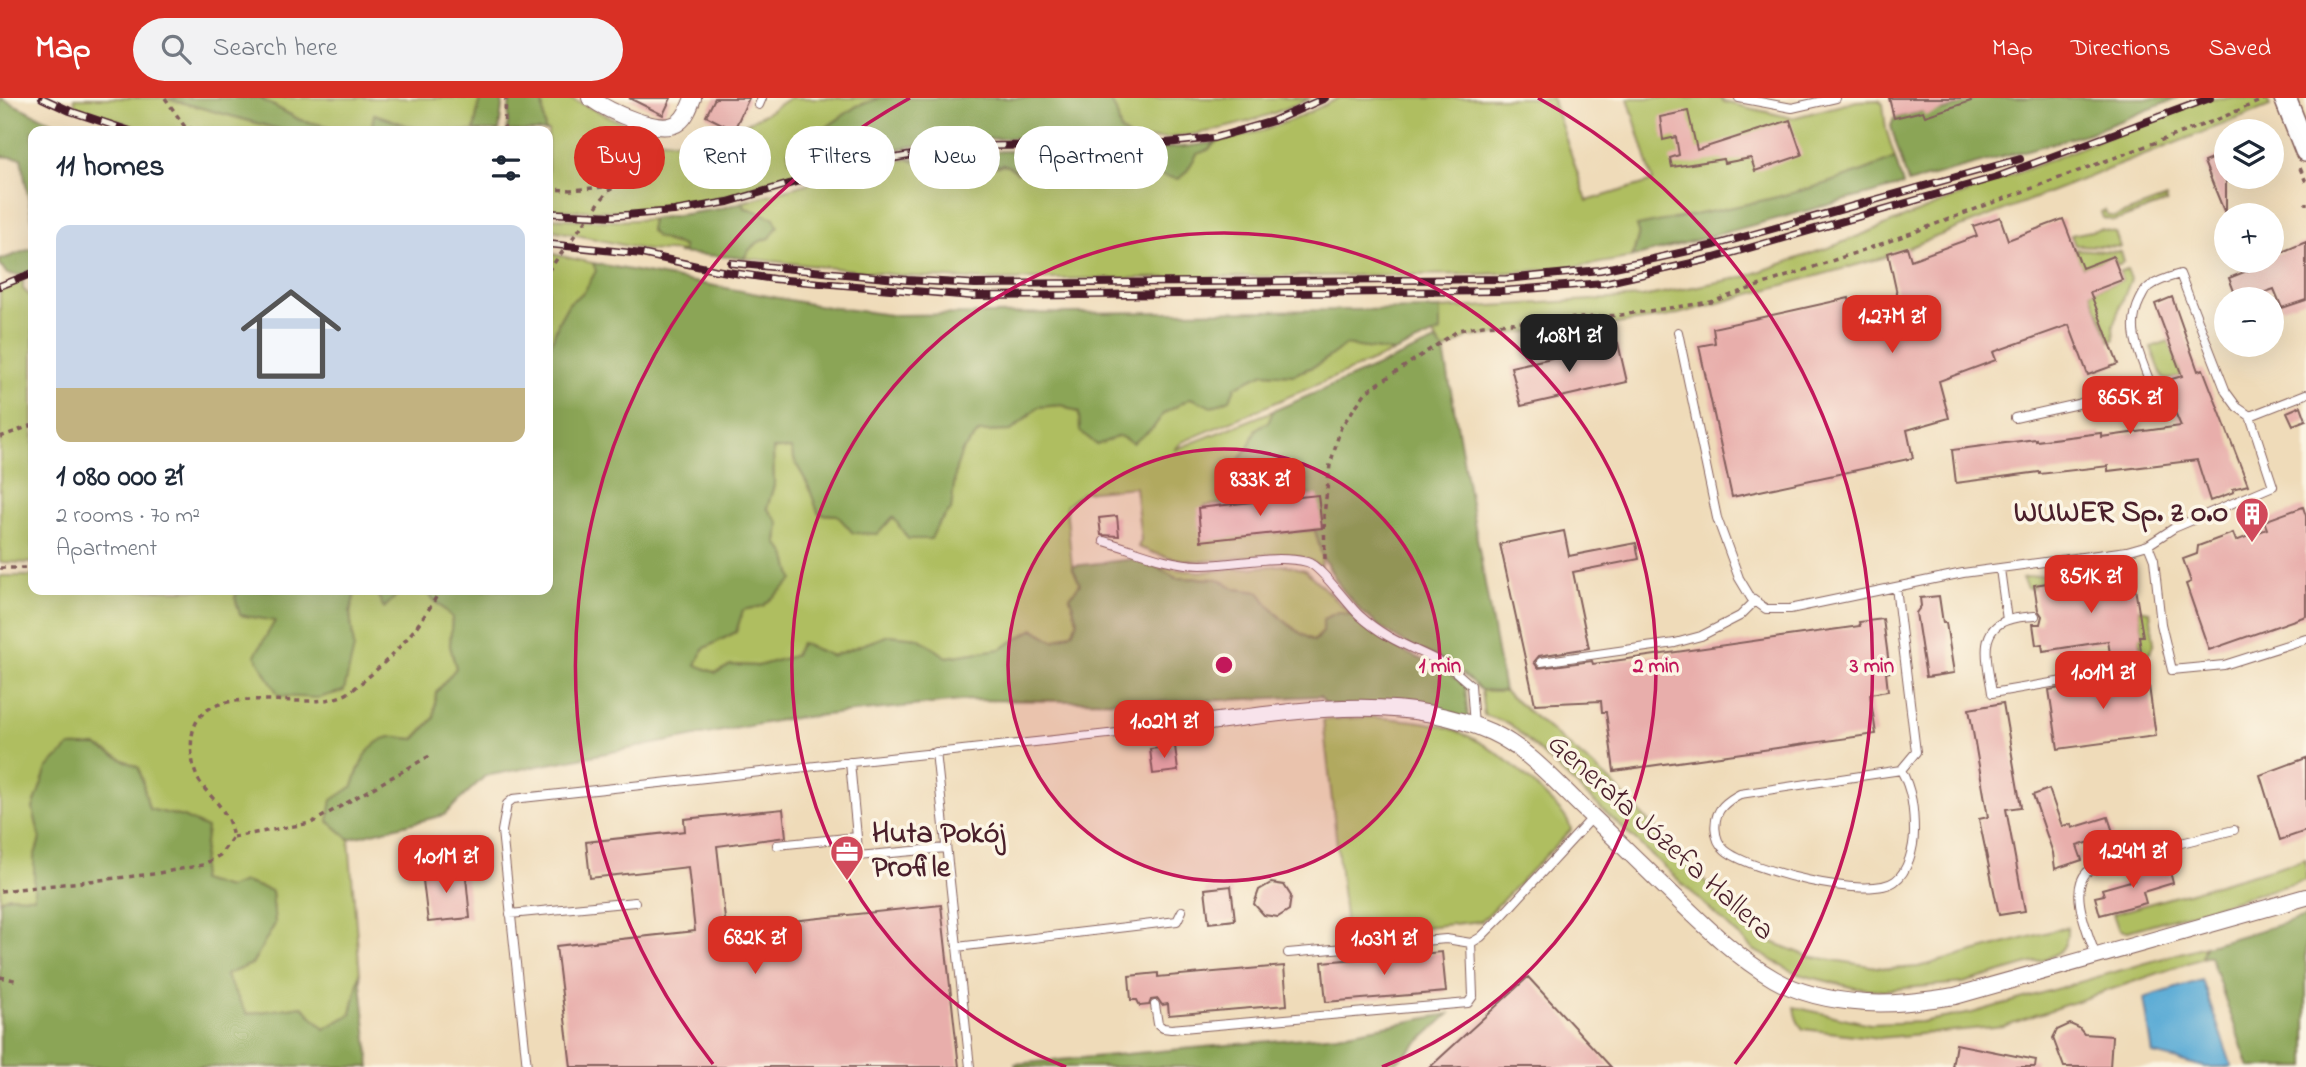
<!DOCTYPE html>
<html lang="en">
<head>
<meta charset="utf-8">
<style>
	body { margin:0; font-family:"Indie Flower",sans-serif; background:#f2f2f3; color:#1f2937; height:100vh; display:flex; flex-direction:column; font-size:26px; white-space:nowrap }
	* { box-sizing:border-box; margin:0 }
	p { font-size:23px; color:#747a83 }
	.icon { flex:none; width:38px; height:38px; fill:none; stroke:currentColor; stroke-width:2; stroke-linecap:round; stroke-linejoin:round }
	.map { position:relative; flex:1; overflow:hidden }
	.drawer { position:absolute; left:28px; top:28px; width:525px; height:469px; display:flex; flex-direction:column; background:#fff; border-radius:14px; box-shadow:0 7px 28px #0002 }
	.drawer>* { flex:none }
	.hud { position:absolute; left:574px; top:28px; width:665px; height:63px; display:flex; gap:14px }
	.buttons { position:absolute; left:2214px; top:21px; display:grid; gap:14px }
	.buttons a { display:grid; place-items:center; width:70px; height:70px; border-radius:50%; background:#fff; box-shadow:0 7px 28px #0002; font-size:35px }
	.price { position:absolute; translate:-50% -60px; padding:0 16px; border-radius:14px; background:#d93025; color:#fff; font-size:23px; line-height:46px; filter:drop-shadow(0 2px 4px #0008) }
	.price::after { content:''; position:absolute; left:50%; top:42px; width:21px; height:16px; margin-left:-10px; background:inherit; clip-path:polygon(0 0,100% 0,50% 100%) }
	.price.selected { background:#222; color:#fff }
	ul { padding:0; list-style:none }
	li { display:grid; align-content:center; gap:14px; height:371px; padding:0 28px }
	li span { display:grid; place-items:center; height:217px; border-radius:14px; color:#555 }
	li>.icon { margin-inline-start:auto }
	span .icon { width:126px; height:126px; fill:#fffc; stroke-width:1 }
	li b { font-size:30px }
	h2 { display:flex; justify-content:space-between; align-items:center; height:84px; padding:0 28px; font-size:30px }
	.tag { padding:0 24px; border-radius:32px; background:#fff; box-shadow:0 7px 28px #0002; font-size:24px; line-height:63px }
	.tag.selected { background:#d93025; color:#fff }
	header { display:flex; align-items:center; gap:42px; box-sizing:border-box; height:98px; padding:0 35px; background:#d93025; color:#fff }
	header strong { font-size:33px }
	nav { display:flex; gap:38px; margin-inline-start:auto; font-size:24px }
	.search { width:490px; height:63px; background:#f2f2f3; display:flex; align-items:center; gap:18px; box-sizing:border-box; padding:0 24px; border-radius:38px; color:#747a83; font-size:26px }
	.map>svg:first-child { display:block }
	.green { fill:#afbe60; stroke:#7c6e46; stroke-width:2 }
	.forest { fill:#8ba556; stroke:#6a6240; stroke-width:2 }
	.water { fill:#5cacd6; stroke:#536680; stroke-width:2 }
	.building { fill:#e8aeab }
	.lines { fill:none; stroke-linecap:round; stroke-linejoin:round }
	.service-casing { stroke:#84615d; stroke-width:10 }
	.minor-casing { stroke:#84615d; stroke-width:18 }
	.tertiary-casing { stroke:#84615d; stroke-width:24 }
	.path { stroke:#84615d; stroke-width:3.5; stroke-dasharray:5 5; stroke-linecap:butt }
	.service { stroke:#fff; stroke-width:8 }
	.minor { stroke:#fff; stroke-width:16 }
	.tertiary { stroke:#fff; stroke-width:21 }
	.rail-casing { stroke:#4a1f2b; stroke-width:8 }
	.rail { stroke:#fcf5e5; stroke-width:5; stroke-dasharray:16; stroke-linecap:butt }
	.ring { fill:none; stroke:#c2185b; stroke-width:3.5 }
	.labels { text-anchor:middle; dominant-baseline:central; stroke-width:7; stroke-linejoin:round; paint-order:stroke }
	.poi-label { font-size:30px; font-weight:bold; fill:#4a1f2b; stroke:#fcf5e5; text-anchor:end }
	.street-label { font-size:30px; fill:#4a1f2b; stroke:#fcf5e5 }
	.centre { fill:#c2185b; stroke:#fcf5e5; stroke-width:3.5 }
	.ring-label { font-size:21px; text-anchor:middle; font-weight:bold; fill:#c2185b; stroke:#fcf5e5; stroke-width:7; stroke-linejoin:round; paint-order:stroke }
</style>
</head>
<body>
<header>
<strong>Map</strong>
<div class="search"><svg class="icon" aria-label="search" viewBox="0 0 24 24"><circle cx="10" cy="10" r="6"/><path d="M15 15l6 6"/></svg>Search here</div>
<nav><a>Map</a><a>Directions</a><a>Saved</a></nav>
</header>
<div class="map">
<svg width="2306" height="969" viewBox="0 0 2306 969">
	<rect width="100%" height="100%" fill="#fcf5e5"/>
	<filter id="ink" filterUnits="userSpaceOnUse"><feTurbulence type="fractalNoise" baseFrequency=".0143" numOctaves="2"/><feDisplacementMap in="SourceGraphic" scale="14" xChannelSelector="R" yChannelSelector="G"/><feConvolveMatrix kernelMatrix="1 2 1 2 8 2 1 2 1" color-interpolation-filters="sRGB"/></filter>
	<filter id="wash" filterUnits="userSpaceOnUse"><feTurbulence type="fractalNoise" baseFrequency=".00686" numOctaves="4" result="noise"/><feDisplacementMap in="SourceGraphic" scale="28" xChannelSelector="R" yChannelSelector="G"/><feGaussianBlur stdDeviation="1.57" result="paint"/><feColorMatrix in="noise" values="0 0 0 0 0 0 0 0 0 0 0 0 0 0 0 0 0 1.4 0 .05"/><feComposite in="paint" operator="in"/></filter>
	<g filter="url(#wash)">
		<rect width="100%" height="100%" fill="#efdbb9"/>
		<path class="green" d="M74 0H165L286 33H150L76 9Z
			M259 0H480L474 33H423L375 16 371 33H347L300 22Z
			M542 0H569L657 41 693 46 734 32 768 14 789 0H881L857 8 824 31 792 47 810 69 859 57 910 49 857 60 735 96 695 105 622 113 548 112V33H545Z
			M1107 0H1311C1253 26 1196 41 1132 42L1121 33Z
			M1339 0H1552L1587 103 1653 83 1628 0H1721L1724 4 1792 20 1857 3 1879 2 1883 6 1886 31 1895 60C1813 96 1725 111 1637 129L1639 134 1632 159C1583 170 1534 173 1484 176L986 182 906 178 744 160C750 149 758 142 770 140L774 120 745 110 743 104 859 71 908 61 920 66 927 73 938 72 945 76 961 66C970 69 981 70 990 69 1005 69 1005 63 1017 75 1027 74 1036 71 1046 68 1062 64 1081 72 1099 67L1113 76 1140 68 1152 76 1187 73 1197 56 1208 52 1216 44 1265 32 1299 19Z
			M2206 0H2266L2270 8 1882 160 1671 218 1602 228 1469 239 1444 253 1433 237 1440 234V211L1642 199 1744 179 1836 147Z
			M2166 100 2167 104 2115 123 2103 120 2101 114 2105 112 2107 117 2115 119Z
			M548 120 616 123 652 121 650 133 669 145 683 148 685 154 646 152 548 131Z
			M2101 131 2115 134 2120 149 2075 147 2071 137Z
			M2074 151 2121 154 2124 164 2117 167 2113 158 2082 170Z
			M548 155 593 165 597 173 584 194 569 205 559 223 548 255Z
			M2127 171 2131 181 2113 227 2114 242 2110 243 2090 194 2122 182 2119 174Z
			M23 182V191L33 201V465L0 464V192Z
			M2169 243 2182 278 2167 282 2163 280 2151 249Z
			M1345 247 1394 254 1182 344 1174 352 1273 313 1269 323 1256 331 1249 348 1235 367 1231 391 1242 404 1205 408 1208 441 1315 432 1322 458 1321 469C1290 444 1238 464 1200 463 1177 463 1159 458 1138 449L1141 442 1135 389 1083 394 1066 408 1072 468 1080 486 1070 499 1077 522 1073 534 1054 543 1034 531 1000 551 947 559 918 540 889 537 832 558 801 545 794 558 758 568 731 567 716 575 695 567 703 551 736 534 743 511 779 493 793 482 786 456 777 445 779 425 767 410 774 387 773 350 791 351C795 367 799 369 806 383 811 391 814 405 819 416L893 419 938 426 951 412 956 370 962 352 979 334 1011 333 1038 309 1063 307 1120 338 1153 330 1163 316 1191 300 1236 288 1264 275 1293 277 1319 266Z
			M2123 466 2132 472 2034 487V490H2027L2022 480Z
			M1286 467 1305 472 1353 518 1338 514 1323 534 1314 543C1290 530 1274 516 1259 494L1236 491 1219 481 1176 480 1156 469 1200 474Z
			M0 478H33V492H239L235 499 276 523 354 550 350 515 355 495 375 492 427 495 452 519 450 548 456 570 436 595 434 620 414 641 390 639 359 670 353 688 328 723 349 741 360 876 351 916 324 931 302 908 247 916 225 877 252 866 275 826 272 793 244 784 228 790 200 782 183 719 149 711 139 670 33 710 40 741 34 760V800L9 798 0 802Z
			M2138 511 2150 513 2154 544 2150 555 2142 557 2139 538 2143 537Z
			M1481 592 1504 593 1607 680 1741 821 1767 842 1808 858 1889 871 1918 869 2067 829C2068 847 2063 854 2046 861L1963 885 1883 892 1855 890 1798 876 1755 853 1510 626 1484 617Z
			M1371 619C1395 621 1419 622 1442 628 1481 639 1518 668 1545 698 1555 708 1568 718 1571 732L1482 823 1347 837 1323 622Z
			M2306 761V782L2128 833H2123L2118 830 2113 816Z
			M2205 848 2203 853 2209 858 2004 928 1879 940 1803 931C1797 925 1795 918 1794 909L1870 926 1921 924 1972 915Z"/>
		<path class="forest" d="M0 0 71 33H33V126L21 60 0 58Z
			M165 0H259L300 22 347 33H286Z
			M480 0H503L499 33H474Z
			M510 0H542L545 33H507Z
			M881 0H1107C1118 10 1117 20 1121 33L1132 42 1018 40 953 42 859 57 810 69 790 63 788 54 792 47 824 31 857 8Z
			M1976 0H2178L2089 35 1908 85 1891 28 1894 20 1923 13H1945Z
			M374 16 423 33H371Z
			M1216 44 1208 52 1197 56 1187 73 1179 81 1152 76 1140 68 1132 70 1124 78C1113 76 1104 68 1098 67 1094 67 1087 70 1082 70 1062 71 1045 62 1031 80 1022 77 1014 70 1006 67 1000 66 995 69 989 69 979 69 970 69 961 66L945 76 938 72 927 73 920 66 908 61C961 54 1012 52 1065 51 1116 51 1166 54 1216 44Z
			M1895 60 1903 87 1633 159 1639 134 1637 128C1725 111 1813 96 1895 60Z
			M743 104 745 110C756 112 763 117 774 120L778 128 770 140C758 142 750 149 744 160L677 155 684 154 683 148 656 139 650 133 652 121 719 111Z
			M33 150V172L20 177 7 176 0 166V162Z
			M593 165 821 208 891 217 1440 211V234L1394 254 1345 247 1319 266 1293 277 1264 275 1236 288 1230 301 1212 309 1191 300 1163 316 1153 330 1133 345 1119 338 1097 347 1080 333 1079 315 1063 307 1038 309 1011 333 979 334 962 353 956 370 951 412 938 426 931 441H908L893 419 878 436 853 435 837 417 819 416C814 405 811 392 806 383 799 369 795 368 791 351H773L774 387 767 410 779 425 777 445 786 456 793 482 763 508 743 512 736 534 703 551 696 567 716 575 731 567 758 568 794 558 801 545 832 558 889 537 918 540 947 559 1000 551 1034 531 1054 543 1073 534 1077 522 1070 499 1080 486 1072 468 1134 461 1156 469 1176 480 1219 481 1236 491 1259 494C1274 516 1290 530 1314 543L1323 534V521L1338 514 1353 518 1400 552 1445 572 1465 588 1468 621 1326 606 1320 598 1172 604 970 602 786 621 485 678 444 717 349 741 328 723 332 702 353 688C359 669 368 641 392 639 399 638 408 641 415 641L434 620 436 595 456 570 450 548 452 519 427 495 401 493 384 510 375 492 355 495 350 515 354 550 344 593 318 600 279 598 255 557 275 523 240 517 235 499 239 492H548V255L559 223 569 205 584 194 596 173Z
			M1436 243 1444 253 1504 593 1481 592 1450 565 1405 545 1381 530 1360 512 1341 490 1322 458 1315 432 1312 397 1242 404 1231 391 1235 367 1249 348 1256 331 1269 323 1273 313Z
			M70 648H97L139 670 149 711 183 719 207 730 200 782 228 790 244 784 272 793 275 826 252 866 225 877 247 916 302 908 324 931 351 916 360 876 370 969H0V802L9 798 34 799V760L40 741 33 710 47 670Z
			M2306 819V969H2249L2210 858H2202L2205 848Z
			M1449 916 1391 969H1016L1015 966 1337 937Z"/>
		<path class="water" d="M2202 882 2232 969H2205L2153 956 2144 900Z"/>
		<g id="blocks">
			<path class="building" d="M629 0H671L663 17Z
				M715 0H749L734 32 706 18Z
				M1889 0H1970L1971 3 1925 18 1923 13 1894 20Z
				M1688 13 1697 52 1790 22 1802 57 1755 73 1751 60 1724 65 1723 61 1672 69 1670 60 1679 57 1676 39 1663 42 1660 19Z
				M2226 55V118L2204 64Z
				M2000 119 2008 142 2063 121 2082 170 2113 158 2122 182 2090 194 2118 266 2088 277 2069 227 1993 254 1996 262 1939 283 1949 320 1907 332 1913 360 1732 399 1699 248 1715 245 1713 230 1849 200 1852 215 1899 205 1888 155 1907 149 1911 162 1977 138 1973 128Z
				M2306 144V202L2282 210 2274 191 2246 201H2237L2229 180 2272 163V158Z
				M2172 199 2198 273 2203 271 2248 387 2233 391 2234 394 2210 403 2197 362 2108 373V368L2040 376V374L1956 385 1952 352 2036 341V343L2101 335V339L2181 328 2162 284 2182 278 2155 206Z
				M1618 245 1627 284 1521 308 1511 269Z
				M2301 308 2306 322 2293 327 2287 314Z
				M1318 397 1322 430 1201 443 1198 410Z
				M2303 409 2306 418V518L2209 552 2186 486 2191 484 2183 461 2197 456 2198 448 2233 435 2236 443 2267 431 2264 423Z
				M1117 418 1119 438 1101 437 1099 420Z
				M1564 433 1569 458 1636 445 1639 461 1573 474 1589 550 1539 558 1534 564 1538 570 1592 563 1593 566 1802 536 1860 528 1859 524 1883 521 1890 574 1886 575 1888 593 1870 596 1876 636 1614 673 1606 614H1602L1601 603 1535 606 1500 446Z
				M2132 472 2143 538H2139L2142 559 2112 568 2108 543 2043 553 2042 546 2036 547 2033 526H2040L2042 518 2038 512 2034 487Z
				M1939 498 1943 525H1946L1954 575 1926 579 1916 515 1921 508 1920 500Z
				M2144 571 2147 574 2156 638 2058 651 2049 592 2117 580Z
				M2003 605 2021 709 2006 711 2025 813 1999 817 1979 721 1988 719 1969 611Z
				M1175 648 1178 673 1153 676 1150 651Z
				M2306 660V733L2280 742 2260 677Z
				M2049 691 2062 728 2071 726 2072 730 2108 719 2114 737 2077 748 2082 762 2055 771 2053 755 2033 697Z
				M783 711 786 739 717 748 726 830 941 807 959 969H571L556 848 695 833 688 769 590 780 586 744 685 733 684 721Z
				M2168 766 2173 785 2143 794 2146 805 2100 817 2095 799 2104 797 2102 791 2134 782 2132 777Z
				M465 769 470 820 428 824 422 774Z
				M1271 785 1284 787 1291 798 1289 812 1278 819 1264 817 1254 806 1259 792Z
				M1231 788 1235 822 1209 825 1205 791Z
				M1442 854 1446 894 1326 904 1322 864Z
				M1284 868 1287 907 1169 917 1168 906 1162 907 1158 901 1151 902 1149 907 1140 908 1137 902H1131L1129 878 1158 875V879Z
				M1528 879 1611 969H1430Z
				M2070 926 2079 930 2084 936 2112 938 2110 969H2064L2053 940 2057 932Z
				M1956 946 2036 962 2035 969H1952Z"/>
		</g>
	</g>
	<g filter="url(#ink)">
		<use href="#blocks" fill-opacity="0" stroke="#84615d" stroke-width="2"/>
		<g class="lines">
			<g class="service-casing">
				<path id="service" d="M1739 0 1792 10 1836 0
					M759 7 762 0
					M1678 234 1717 420 1739 480 1751 500 1766 511H1790L1963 475 2127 453 2148 447 2174 430 2273 388 2250 318 2306 296
					M2015 320 2078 306 2149 282C2139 255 2126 230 2140 202 2143 197 2144 192 2149 189 2158 182 2170 179 2180 176L2226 294 2237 309 2250 318
					M1104 443C1136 452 1167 467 1201 467 1236 467 1273 456 1307 464 1320 467 1347 506 1359 517 1389 544 1413 549 1446 567 1455 572 1463 581 1471 587L1474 628
					M2148 447 2154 462 2161 526 2172 572 2224 567 2306 541
					M2000 471 2007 522
					M1896 489 1916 654 1901 672 1740 696C1734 699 1728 703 1723 708 1712 719 1713 742 1725 752 1748 772 1869 803 1895 783 1908 774 1914 749 1914 734 1914 712 1912 692 1901 672
					M2035 518C2026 519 2016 519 2008 522 1975 532 1989 571 1992 595L2116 574 2142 565
					M1541 564 1675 545 1701 538 1740 518 1755 503
					M936 654 970 969
					M857 739 858 758 946 750
					M777 747 857 739 850 664
					M510 816 635 804
					M957 849 1177 823 1182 813
					M1288 855 1446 841 1471 845
					M2096 859C2089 836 2068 793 2087 774L2169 748 2234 732
					M1155 907 1158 926 1163 930 1171 931 1468 905 1473 898 1471 845 1481 839 1501 819 1593 719
					M527 969 502 733 507 706 513 701 1172 629"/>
			</g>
			<g class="minor-casing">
				<path id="minor" d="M590 0C607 12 661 39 679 24 686 19 690 8 693 0
					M1172 629C1275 617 1392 590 1491 634 1526 650 1554 682 1581 708 1612 737 1642 767 1672 796 1704 827 1736 859 1774 881 1800 896 1836 903 1866 905 1896 907 1926 902 1955 898L2306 799"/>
			</g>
			<g class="tertiary-casing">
				<path id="tertiary" d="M2285 0 2306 53"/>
			</g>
			<path class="path" d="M165 0 185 29 201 33
				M504 33 506 0
				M2300 70 2306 84
				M548 91 571 92 615 88
				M2306 105V107
				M548 173 608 93 639 75 656 44
				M0 339 33 327
				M1325 461 1324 417 1330 367 1341 329 1366 294 1459 232 1483 227 1621 217 1711 204 1887 144 2216 22 2267 0
				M0 470H33
				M233 739 311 725 433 656
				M0 793 153 776 203 767 220 757 233 739C231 732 230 724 226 718 215 697 197 691 193 665 176 566 296 619 344 597 350 595 356 589 361 585 393 559 421 528 440 492
				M0 879 19 883"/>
			<use href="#service" class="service"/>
			<use href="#minor" class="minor"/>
			<use href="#tertiary" class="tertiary"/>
			<g class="rail-casing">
				<path id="rail" d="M42 0 70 13 130 33
					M548 115 614 118 674 113 728 104 850 68 935 53 988 48 1156 46 1214 40 1273 23 1325 0
					M548 146 642 156 715 172 774 181 972 198 1501 193 1604 185 1714 160 1997 79 2210 0
					M731 165 907 182 975 186 1506 181 1600 172 1653 161 1715 147 2020 61
					M0 188 33 175"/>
			</g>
			<use href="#rail" class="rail"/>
		</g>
	</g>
	<circle cx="1224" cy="567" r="216" fill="#c2185b" fill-opacity=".12"/>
	<g class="ring">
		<circle cx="1224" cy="567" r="216"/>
		<path d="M1066 969A432 432 0 1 1 1382 969"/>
		<path d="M713 966A648 648 0 0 1 910 0M1538 0A648 648 0 0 1 1735 966"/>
	</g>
	<defs>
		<g id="building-pin" transform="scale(1.75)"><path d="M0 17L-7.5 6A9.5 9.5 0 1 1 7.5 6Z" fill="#d1495b" stroke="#fcf5e5"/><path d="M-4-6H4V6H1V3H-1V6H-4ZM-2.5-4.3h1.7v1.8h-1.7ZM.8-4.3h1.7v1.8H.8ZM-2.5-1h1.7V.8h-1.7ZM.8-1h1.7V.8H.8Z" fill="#fff"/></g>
		<g id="office-pin" transform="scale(1.75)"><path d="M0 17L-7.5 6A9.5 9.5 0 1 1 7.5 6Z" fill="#d1495b" stroke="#fcf5e5"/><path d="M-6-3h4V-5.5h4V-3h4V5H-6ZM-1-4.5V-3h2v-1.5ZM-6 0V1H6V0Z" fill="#fff"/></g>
	</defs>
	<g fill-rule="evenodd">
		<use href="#building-pin" x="2252" y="416"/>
		<use href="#office-pin" x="847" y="754"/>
	</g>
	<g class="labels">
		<g class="poi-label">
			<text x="2228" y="416">WUWER Sp. z o.o</text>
			<text x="872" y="737" text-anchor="start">Huta Pokój<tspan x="872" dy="34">Profile</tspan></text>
		</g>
		<g class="street-label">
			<text transform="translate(1660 740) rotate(42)">Generała Józefa Hallera</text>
		</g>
	</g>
	<circle cx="1224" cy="567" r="10" class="centre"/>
	<g class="ring-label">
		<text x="1440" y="574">1 min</text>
		<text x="1656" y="574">2 min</text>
		<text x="1872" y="574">3 min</text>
	</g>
</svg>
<div class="buttons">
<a><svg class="icon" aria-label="layers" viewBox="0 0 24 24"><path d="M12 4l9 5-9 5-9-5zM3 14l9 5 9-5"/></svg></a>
<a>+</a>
<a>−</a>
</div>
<b class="price" style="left:1892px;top:257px">1.27M zł</b>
<b class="price selected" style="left:1569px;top:276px">1.08M zł</b>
<b class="price" style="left:2130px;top:338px">865K zł</b>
<b class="price" style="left:1260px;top:420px">833K zł</b>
<b class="price" style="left:2091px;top:517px">851K zł</b>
<b class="price" style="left:2103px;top:613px">1.01M zł</b>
<b class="price" style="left:1164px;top:662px">1.02M zł</b>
<b class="price" style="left:2133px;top:792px">1.24M zł</b>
<b class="price" style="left:446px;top:797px">1.01M zł</b>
<b class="price" style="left:755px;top:878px">682K zł</b>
<b class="price" style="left:1384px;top:879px">1.03M zł</b>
<div class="hud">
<a class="tag selected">Buy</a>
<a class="tag">Rent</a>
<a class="tag">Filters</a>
<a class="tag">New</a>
<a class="tag">Apartment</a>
</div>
<section class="drawer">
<h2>11 homes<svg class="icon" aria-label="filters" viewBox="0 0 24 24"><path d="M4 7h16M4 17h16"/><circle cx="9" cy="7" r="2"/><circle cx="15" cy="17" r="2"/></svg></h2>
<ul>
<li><span style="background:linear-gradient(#c9d6e8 75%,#c2b280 0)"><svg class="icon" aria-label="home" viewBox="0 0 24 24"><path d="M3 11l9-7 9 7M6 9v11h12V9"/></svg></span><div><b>1 080 000 zł</b><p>2 rooms · 70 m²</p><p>Apartment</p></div></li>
</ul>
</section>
</div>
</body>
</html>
